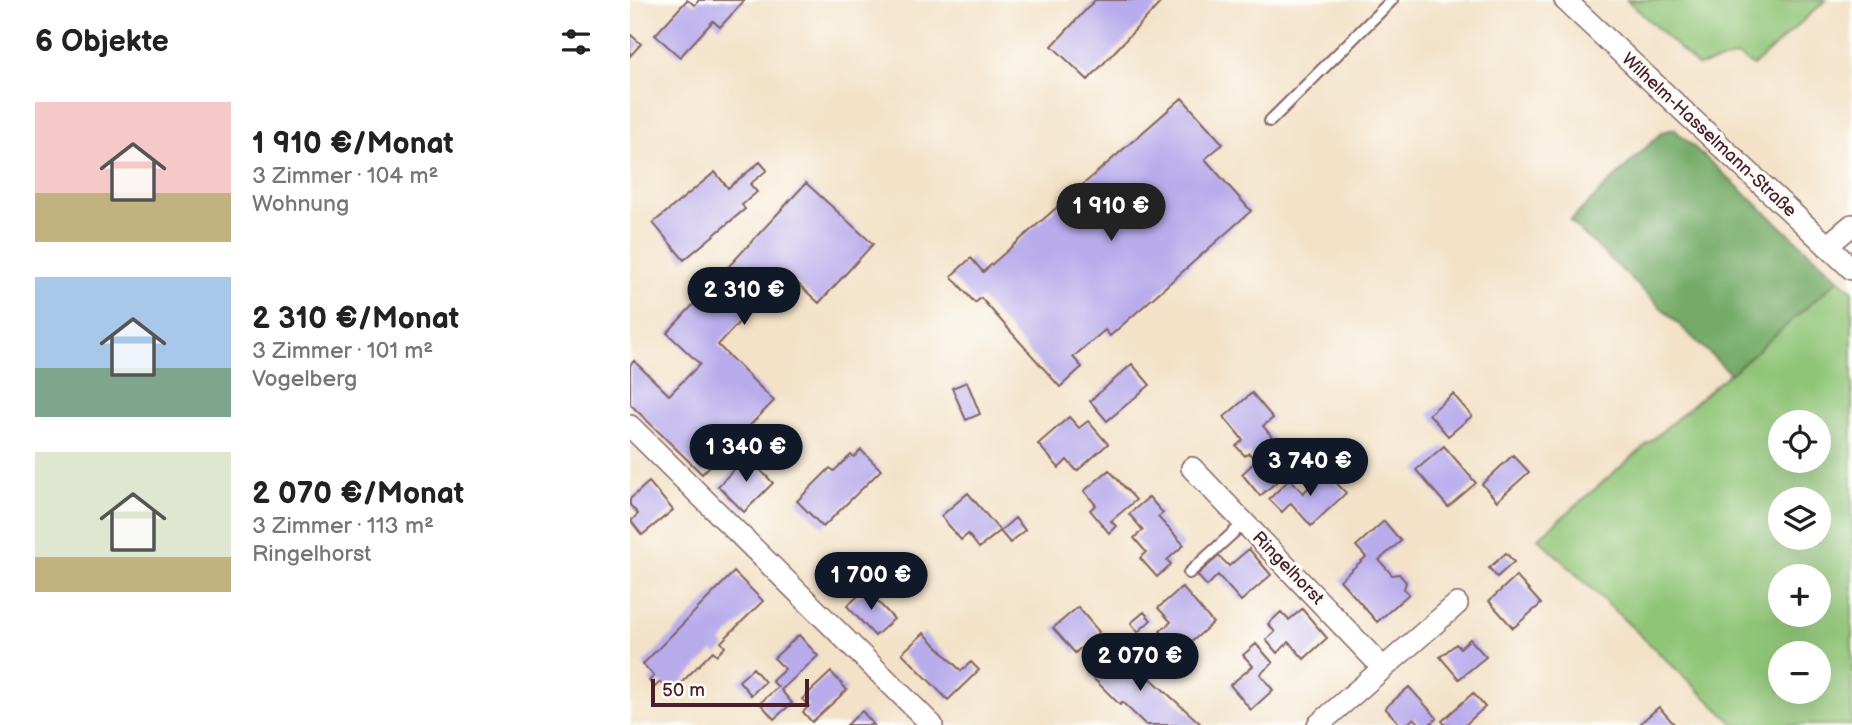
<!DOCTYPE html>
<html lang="de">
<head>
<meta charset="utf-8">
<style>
	body { margin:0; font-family:"Balsamiq Sans",sans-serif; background:#f6f6f6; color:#222; height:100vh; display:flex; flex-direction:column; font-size:26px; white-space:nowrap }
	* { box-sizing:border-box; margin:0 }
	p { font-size:23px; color:#767676 }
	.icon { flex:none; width:38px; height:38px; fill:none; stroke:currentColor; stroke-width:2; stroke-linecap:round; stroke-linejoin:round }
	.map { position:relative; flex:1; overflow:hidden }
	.panel { display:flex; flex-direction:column; background:#fff; width:630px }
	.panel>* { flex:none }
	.fabs { position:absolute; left:1138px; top:410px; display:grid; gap:14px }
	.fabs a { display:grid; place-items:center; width:63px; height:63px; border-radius:50%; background:#fff; box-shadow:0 7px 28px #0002; font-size:35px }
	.scale { position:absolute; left:21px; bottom:18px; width:158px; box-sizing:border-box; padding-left:7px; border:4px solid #4a1f2b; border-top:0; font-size:19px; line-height:24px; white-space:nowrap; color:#4a1f2b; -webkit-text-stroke:5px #fdfcf7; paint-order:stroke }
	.price { position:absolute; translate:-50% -60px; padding:0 16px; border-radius:24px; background:#111827; color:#fff; font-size:23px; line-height:46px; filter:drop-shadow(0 2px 4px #0008) }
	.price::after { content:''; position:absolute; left:50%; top:42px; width:21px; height:16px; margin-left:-10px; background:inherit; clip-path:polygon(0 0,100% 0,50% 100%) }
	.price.current { background:#222; color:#fff }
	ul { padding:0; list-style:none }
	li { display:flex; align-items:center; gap:21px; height:175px; padding:0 35px }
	li span { display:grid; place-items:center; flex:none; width:196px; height:140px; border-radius:0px; color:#555 }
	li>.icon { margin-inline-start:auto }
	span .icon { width:84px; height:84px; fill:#fffc; stroke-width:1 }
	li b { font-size:30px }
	h2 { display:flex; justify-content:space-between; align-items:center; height:84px; padding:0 35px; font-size:30px }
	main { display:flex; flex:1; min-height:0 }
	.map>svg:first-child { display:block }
	.green { fill:#90c577; stroke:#6d7251; stroke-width:2; fill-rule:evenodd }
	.forest { fill:#74aa68; stroke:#5f644a; stroke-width:2 }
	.building { fill:#b8acec }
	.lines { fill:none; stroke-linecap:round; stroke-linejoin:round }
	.lane-casing { stroke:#856362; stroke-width:14 }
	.street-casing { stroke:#856362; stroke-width:24 }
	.lane { stroke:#fff; stroke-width:10 }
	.street { stroke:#fff; stroke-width:21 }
	.labels { text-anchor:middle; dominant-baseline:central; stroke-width:7; stroke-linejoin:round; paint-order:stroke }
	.street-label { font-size:18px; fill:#4a1f2b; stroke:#fdfcf7 }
</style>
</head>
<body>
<main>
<section class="panel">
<h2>6 Objekte<svg class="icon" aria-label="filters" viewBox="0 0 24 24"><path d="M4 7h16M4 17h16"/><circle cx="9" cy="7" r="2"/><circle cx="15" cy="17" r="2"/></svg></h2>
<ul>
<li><span style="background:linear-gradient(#f6c9c9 65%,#c2b280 0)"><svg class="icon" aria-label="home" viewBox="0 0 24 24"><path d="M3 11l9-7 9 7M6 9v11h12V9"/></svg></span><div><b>1 910 €/Monat</b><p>3 Zimmer · 104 m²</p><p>Wohnung</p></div></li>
<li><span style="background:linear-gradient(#a9c7e8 65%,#7fa58c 0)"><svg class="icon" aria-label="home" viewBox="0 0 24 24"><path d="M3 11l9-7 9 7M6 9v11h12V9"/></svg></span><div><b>2 310 €/Monat</b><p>3 Zimmer · 101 m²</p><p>Vogelberg</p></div></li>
<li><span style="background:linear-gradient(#dfe7d0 75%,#c2b280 0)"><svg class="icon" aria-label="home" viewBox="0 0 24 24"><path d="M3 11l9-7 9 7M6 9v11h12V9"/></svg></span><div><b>2 070 €/Monat</b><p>3 Zimmer · 113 m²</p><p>Ringelhorst</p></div></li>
</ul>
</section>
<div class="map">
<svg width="1222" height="725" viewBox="0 0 1222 725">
	<rect width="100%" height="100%" fill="#fdfcf7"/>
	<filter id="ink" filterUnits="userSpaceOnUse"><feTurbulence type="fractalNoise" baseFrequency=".0143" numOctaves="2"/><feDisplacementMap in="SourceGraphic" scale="14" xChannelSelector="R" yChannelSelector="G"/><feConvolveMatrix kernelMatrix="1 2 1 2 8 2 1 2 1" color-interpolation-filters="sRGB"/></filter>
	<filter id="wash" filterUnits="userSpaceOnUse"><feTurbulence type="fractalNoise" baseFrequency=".00686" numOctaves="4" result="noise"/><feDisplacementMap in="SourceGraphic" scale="28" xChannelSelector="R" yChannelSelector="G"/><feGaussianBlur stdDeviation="1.57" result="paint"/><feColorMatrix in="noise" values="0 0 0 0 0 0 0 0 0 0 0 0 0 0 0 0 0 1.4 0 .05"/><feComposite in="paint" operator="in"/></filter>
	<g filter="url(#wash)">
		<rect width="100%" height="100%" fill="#f3e2c8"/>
		<path class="green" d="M997 0H1196L1123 66 1108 56 1068 66Z
			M1209 279 1222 290V725H1105L908 538ZM1150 422H1188V460H1150ZM1150 499H1188V537H1150ZM1150 576H1188V614H1150ZM1150 653H1188V691H1150Z"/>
		<path class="forest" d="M1044 129 1209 279 1101 374 940 221 1032 132Z"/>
		<g id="blocks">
			<path class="building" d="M57 0 65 5 69 0H115L90 27 83 21 50 57 25 35Z
				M465 0H533L458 80 422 46Z
				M0 34 11 44 0 56Z
				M552 98 593 144 575 159 621 211 480 336 475 330 443 357 452 367 430 387 351 298 345 303 321 276 341 258 353 272Z
				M130 162 137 170 120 184 127 192 112 205 115 209 54 260 23 223 85 172 98 188Z
				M176 183 243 244 189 303 155 272 88 345 144 401 72 474 0 404V365L4 361 39 395 70 364 37 333Z
				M502 364 520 385 477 421 460 401Z
				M337 382 350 414 336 420 322 388Z
				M622 393 643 418 633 426 647 443 637 452 656 474 630 496 612 474 626 461 619 453 615 456 606 446 613 440 594 417Z
				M823 394 842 416 818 436 799 414Z
				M439 417 449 428 458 421 478 444 447 471 437 460 429 468 408 444Z
				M814 446 846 483 818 507 786 470Z
				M231 450 251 470 193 527 167 501 200 468 204 471 221 455 224 457Z
				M883 455 899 472 867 501 852 484Z
				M117 456 143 483 114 512 88 486Z
				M479 470 506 500 481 521 486 526 479 533 460 510 466 505 454 491Z
				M696 472 716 493 681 526 661 503 652 512 639 499 660 479 673 493Z
				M19 482 43 510 12 535 1 521 8 514 0 505V499Z
				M338 493 370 531 349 548 338 534 331 540 311 516Z
				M519 497 533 513 528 517 554 545 537 560 541 564 527 577 510 558 516 552 504 538 513 530 499 514Z
				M385 518 395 530 380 543 370 531Z
				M754 521 771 541 749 560 762 575 769 574 776 582 774 589 779 594 747 622 710 580 736 557 726 546Z
				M619 549 641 575 611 601 588 575 577 586 567 575 589 556 599 566Z
				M876 553 884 562 867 577 859 568Z
				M104 572 133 601 91 642 95 647 87 655 83 651 41 693 30 682 25 687 19 681 24 676 13 664Z
				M886 576 911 604 883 628 859 601Z
				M552 587 583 623 549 653 530 631 541 622 528 608Z
				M236 589 264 619 245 636 217 606Z
				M448 607 469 632 445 653 423 628Z
				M672 609 697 638 674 659 659 642 647 653 636 640 645 632 638 624 651 612 659 620Z
				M514 612 521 620 508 632 501 623Z
				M294 633 331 671 341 662 349 670 318 700 272 653Z
				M169 635 188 656 151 690 162 703 144 719 130 703 148 687 142 681 155 669 144 658Z
				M840 639 856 657 829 679 810 657 826 644 830 648Z
				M626 644 643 663 630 674 643 690 621 710 600 685 623 666 613 655Z
				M486 649 516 679 518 676 572 725H516L492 702 490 705 460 675Z
				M123 668 135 682 121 695 109 681Z
				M201 672 217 690 182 722 173 712 179 706 172 699Z
				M779 687 807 718 799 725H791L784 718 776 725H771L755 708Z
				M843 693 855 707 835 725H815L812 721Z
				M1029 707 1045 725H1009L1014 720Z
				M232 711 244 725H217Z"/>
		</g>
	</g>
	<g filter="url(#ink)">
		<use href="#blocks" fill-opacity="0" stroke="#856362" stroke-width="2"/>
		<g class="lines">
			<g class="lane-casing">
				<path id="lane" d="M640 121 762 0
					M559 573 614 523"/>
			</g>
			<g class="street-casing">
				<path id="street" d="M935 0 1222 269
					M1197 246 1222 225
					M0 426 302 725
					M562 468 753 668
					M688 725 827 604"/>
			</g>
			<use href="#lane" class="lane"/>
			<use href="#street" class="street"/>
		</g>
	</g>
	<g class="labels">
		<g class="street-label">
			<text transform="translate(1079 135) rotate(43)">Wilhelm-Hasselmann-Straße</text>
			<text transform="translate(658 568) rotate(46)">Ringelhorst</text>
		</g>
	</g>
</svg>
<div class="fabs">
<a><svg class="icon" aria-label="locate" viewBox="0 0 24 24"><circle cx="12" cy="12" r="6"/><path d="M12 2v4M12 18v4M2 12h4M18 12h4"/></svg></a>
<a><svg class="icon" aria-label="layers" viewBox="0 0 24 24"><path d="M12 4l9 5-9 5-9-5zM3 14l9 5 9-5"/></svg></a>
<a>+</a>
<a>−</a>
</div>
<div class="scale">50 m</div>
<b class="price current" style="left:481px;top:243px">1 910 €</b>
<b class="price" style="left:114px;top:327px">2 310 €</b>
<b class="price" style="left:116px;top:484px">1 340 €</b>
<b class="price" style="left:680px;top:498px">3 740 €</b>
<b class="price" style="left:241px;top:612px">1 700 €</b>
<b class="price" style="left:510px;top:693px">2 070 €</b>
</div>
</main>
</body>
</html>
